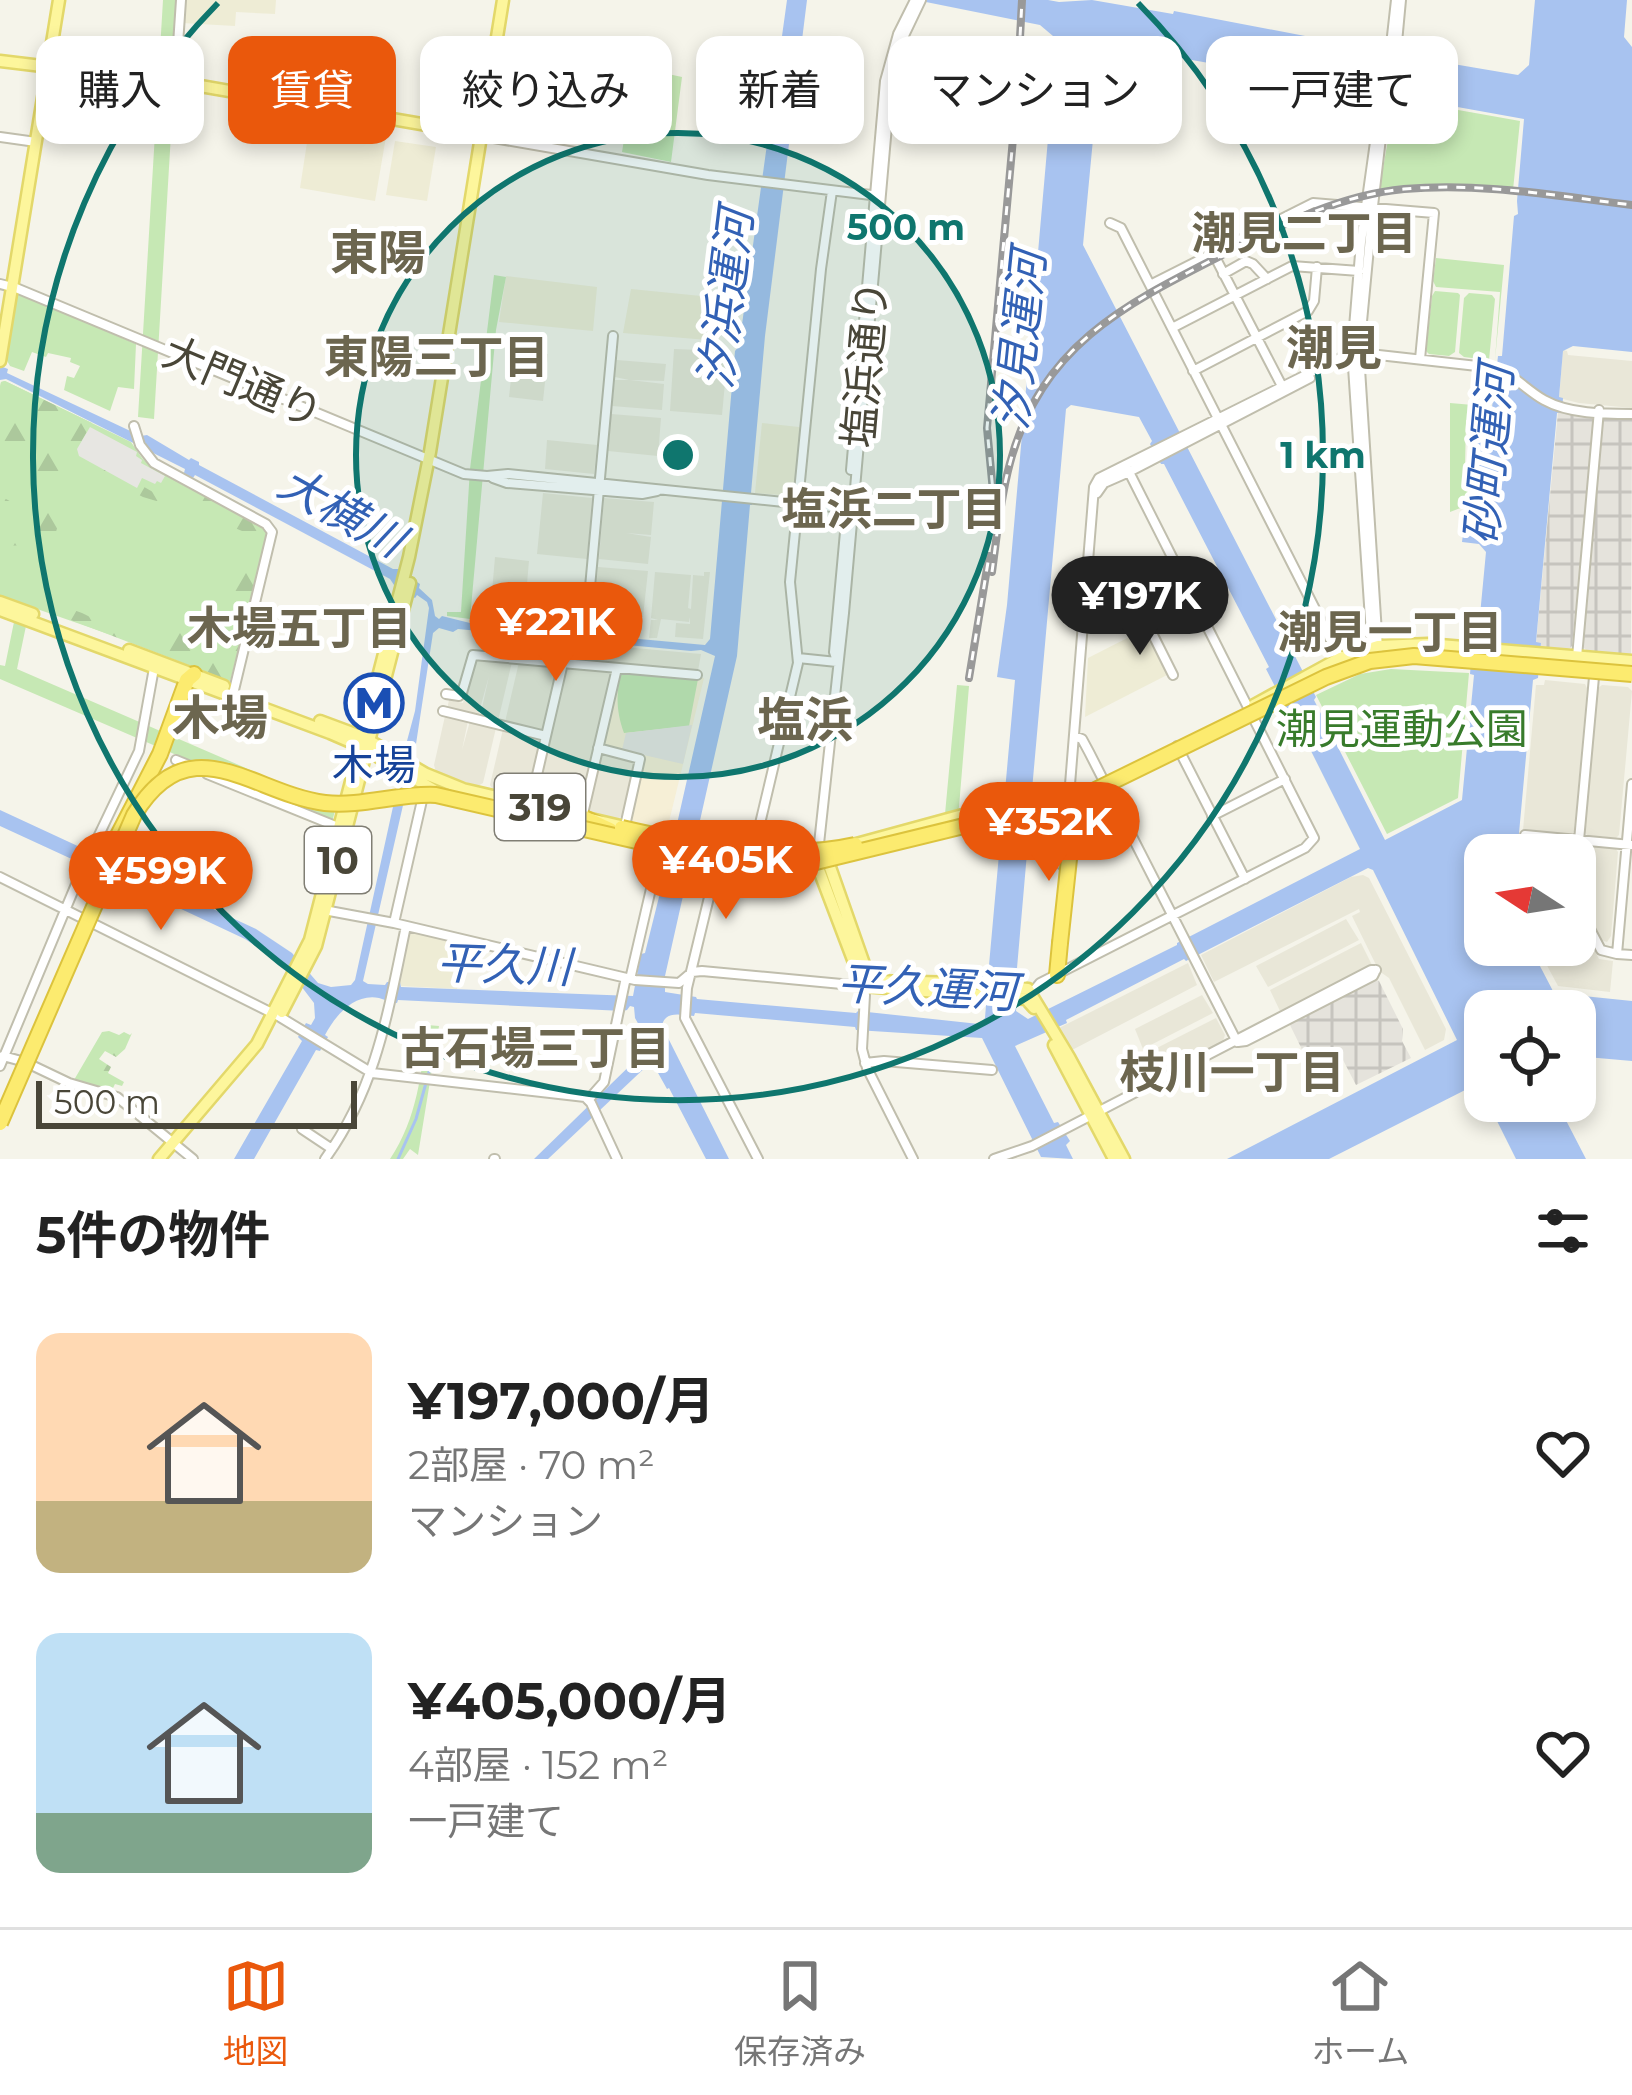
<!DOCTYPE html>
<html lang="ja">
<head>
<meta charset="utf-8">
<style>
	body { margin:0; font-family:Montserrat,"Noto Sans JP",sans-serif; background:#f6f6f6; color:#222; height:100vh; display:flex; flex-direction:column; font-size:45px; white-space:nowrap }
	* { box-sizing:border-box; margin:0 }
	p { font-size:39px; color:#767676 }
	.icon { flex:none; width:66px; height:66px; fill:none; stroke:currentColor; stroke-width:2; stroke-linecap:round; stroke-linejoin:round }
	.map { position:relative; height:1159px; overflow:hidden }
	.side { display:flex; flex-direction:column; background:#fff; flex:1 }
	.side>* { flex:none }
	.banner { position:absolute; left:36px; top:36px; width:1560px; height:108px; display:flex; gap:24px }
	.needle { width:78px; rotate:282deg }
	.controls { position:absolute; left:1464px; top:834px; display:grid; gap:24px }
	.controls a { display:grid; place-items:center; width:132px; height:132px; border-radius:24px; background:#fff; box-shadow:0 6px 18px #0003; font-size:60px }
	.scale { position:absolute; left:36px; bottom:30px; width:321px; box-sizing:border-box; padding-left:12px; border:6px solid #494638; border-top:0; font-size:33px; line-height:42px; white-space:nowrap; color:#494638; -webkit-text-stroke:9px #fff; paint-order:stroke }
	.price { position:absolute; translate:-50% -102px; padding:0 27px; border-radius:42px; background:#ea580c; color:#fff; font-size:39px; line-height:78px; filter:drop-shadow(0 3px 6px #0008) }
	.price::after { content:''; position:absolute; left:50%; top:72px; width:36px; height:27px; margin-left:-18px; background:inherit; clip-path:polygon(0 0,100% 0,50% 100%) }
	.price.active { background:#222; color:#fff }
	ul { padding:0; list-style:none }
	li { display:flex; align-items:center; gap:36px; height:300px; padding:0 36px }
	li span { display:grid; place-items:center; flex:none; width:336px; height:240px; border-radius:24px; color:#555 }
	li>.icon { margin-inline-start:auto }
	span .icon { width:144px; height:144px; fill:#fffc; stroke-width:1 }
	li b { font-size:51px }
	h2 { display:flex; justify-content:space-between; align-items:center; height:144px; padding:0 36px; font-size:51px }
	.tag { padding:0 42px; border-radius:24px; background:#fff; box-shadow:0 6px 18px #0003; font-size:42px; line-height:108px }
	.tag.active { background:#ea580c; color:#fff }
	.tab-bar { display:flex; justify-content:space-around; align-items:center; height:168px; border-top:3px solid #e0e0e0; background:#fff; font-size:33px; color:#767676 }
	.tab-bar a { display:grid; justify-items:center; gap:6px }
	.tab-bar .active { color:#ea580c }
	.map>svg:first-child { display:block }
	.residential { fill:#e9e7d8 }
	.commercial { fill:#f6efd6 }
	.industrial { fill:url(#industrial-grid) }
	.education { fill:#eeecd5 }
	.green { fill:#c6e8b4 }
	.forest { fill:url(#forest-firs) }
	.parking { fill:#e7e6e2 }
	.water { fill:#a8c3f0; fill-rule:evenodd }
	.lines { fill:none; stroke-linecap:round; stroke-linejoin:round }
	.stream { stroke:#a8c3f0; stroke-width:3 }
	.minor-casing { stroke:#c0bead; stroke-width:12 }
	.major-casing { stroke:#e3d86a; stroke-width:15 }
	.highway-casing { stroke:#dcc33d; stroke-width:18 }
	.minor { stroke:#fff; stroke-width:8 }
	.major { stroke:#fdf69c; stroke-width:10 }
	.highway { stroke:#fceb6f; stroke-width:14 }
	.rail-casing { stroke:#999; stroke-width:8 }
	.rail { stroke:#fff; stroke-width:3; stroke-dasharray:9; stroke-linecap:butt }
	.highway-bridge-casing { stroke:#dcc33d; stroke-width:18; stroke-linecap:butt }
	.highway-bridge { stroke:#fceb6f; stroke-width:14 }
	.ring { fill:none; stroke:#0f766e; stroke-width:6 }
	.labels { text-anchor:middle; dominant-baseline:central; stroke-width:10; stroke-linejoin:round; paint-order:stroke }
	.shield { fill:#fff; stroke:#807e74; stroke-width:3 }
	.shield-label { font-size:39px; font-weight:bold; fill:#494638 }
	.street-label { font-size:42px; fill:#494638; stroke:#fff }
	.park-label { font-size:42px; fill:#387b2b; stroke:#fff }
	.transit-label { font-size:42px; fill:#164399; stroke:#fff }
	.neighbourhood-label { font-size:45px; font-weight:bold; fill:#6c664f; stroke:#fff }
	.water-label { font-size:45px; font-style:italic; fill:#3261b5; stroke:#fff }
	.quarter-label { font-size:48px; font-weight:bold; fill:#6c664f; stroke:#fff }
	.centre { fill:#0f766e; stroke:#fff; stroke-width:6 }
	.ring-label { font-size:36px; text-anchor:middle; font-weight:bold; fill:#0f766e; stroke:#fff; stroke-width:10; stroke-linejoin:round; paint-order:stroke }
</style>
</head>
<body>
<div class="map">
<svg width="1632" height="1159" viewBox="0 0 1632 1159">
	<defs>
		<pattern id="industrial-grid" width="8" height="8" patternUnits="userSpaceOnUse" patternTransform="scale(3)"><rect width="8" height="8" fill="#e5e3dc"/><path d="M0 4h8M4 0v8" fill="none" stroke="#c6c4be"/></pattern>
		<pattern id="forest-firs" width="22" height="20" patternUnits="userSpaceOnUse" patternTransform="scale(3)"><rect width="22" height="20" fill="#c6e8b4"/><path d="M5 1l3.5 6h-7zM16 11l3.5 6h-7z" fill="#acc89c"/></pattern>
	</defs>
	<rect width="100%" height="100%" fill="#f5f4ea"/>
	<path class="residential" d="M674 349 728 351 722 415 670 411Z
		M1563 350 1567 351 1568 355 1632 361V408L1579 403 1559 398Z
		M514 351 548 354 543 401 509 397Z
		M617 360 666 364 664 381 630 380 664 384 662 410 612 406 615 380H629L615 377Z
		M611 414 661 418 658 456 608 451Z
		M547 440 597 445 594 474 545 469Z
		M543 493 592 498 587 559 537 554Z
		M604 498 654 502 651 535 626 533 651 537 648 564 599 559Z
		M495 557 529 561 525 606 491 604Z
		M598 567 648 571 643 617 594 613Z
		M655 572 691 575 688 608 691 609 693 575 704 576V572H710L703 639 675 637 676 623 690 624V617L689 622 661 619 657 638H649L651 620H658L651 618Z
		M527 639H535L701 654 698 671 521 655Z
		M474 659 512 662 498 721 480 717 489 676 478 716 447 709 449 700 463 703Z
		M519 662 558 666 543 732 505 722Z
		M565 667 612 671 580 806 575 809 538 800 535 795Z
		M1545 680 1585 684 1587 688 1574 832 1571 835 1523 830 1536 685H1544Z
		M1602 685 1628 687 1632 691 1619 835 1616 838 1587 835 1585 832 1598 688Z
		M445 716 468 721 462 750 470 721 496 728 483 783 478 786 436 772 434 765Z
		M503 729 541 738 529 793 523 796 493 790 490 785Z
		M600 752 635 760 623 815 618 819 590 812 588 806Z
		M1587 846 1615 848 1618 852 1611 936 1607 942 1601 940 1578 895 1583 849Z
		M1363 875 1369 878 1446 1029 1444 1040 1425 1050 1389 978 1379 971 1352 916 1360 912 1359 909 1214 982 1201 955 1351 877Z
		M1575 912 1599 959 1613 961 1610 992 1558 986 1536 945H1575Z
		M1346 919 1359 940 1268 987 1256 966Z
		M1361 943 1372 965 1280 1011 1270 990Z
		M1188 963 1197 985 1072 1050 1068 1049 1057 1029Z
		M1202 995 1213 1013 1143 1049 1135 1029Z
		M1216 1018 1225 1035 1223 1041 1154 1074 1145 1054Z"/>
	<path class="commercial" d="M620 671 704 678 667 830 634 823 630 817 644 755 602 745Z"/>
	<path class="industrial" d="M1558 412 1591 415 1594 418 1572 646 1569 649 1541 647V643H1536Z
		M1606 415 1632 418 1631 655 1586 650 1583 647 1603 418Z
		M1374 979 1379 981 1403 1029 1402 1041 1411 1058 1356 1085 1343 1060 1315 1076 1289 1023Z"/>
	<path class="education" d="M183 0H276L275 14 236 12 235 26 182 23Z
		M329 119 386 128 387 131 375 201 300 188 308 136 326 139Z
		M395 141 436 147 427 201 386 195Z
		M506 276 597 287 593 331 499 322Z
		M631 289 711 297 708 340 623 333Z
		M762 423 799 427 801 429 796 493 792 496 755 493Z
		M1143 630 1167 675 1085 717 1088 658Z
		M411 930 467 944 457 989 401 986 399 982Z"/>
	<path class="green" d="M163 0H179L154 419 138 417Z
		M636 67 682 77 671 162 622 152Z
		M1402 100 1520 121 1513 190 1437 185 1379 191 1392 117 1400 112Z
		M1436 258 1504 265 1495 360 1500 292 1436 287 1433 281Z
		M494 275 506 277 496 330 470 619 447 616V612H461L470 469Z
		M1435 291 1458 293 1460 295 1455 352 1449 356 1429 354 1426 351 1432 296Z
		M17 293 136 344 134 389 118 387 110 411 64 390 67 376 74 378 80 366 70 362 71 358 48 353 46 357 32 352 24 371 10 366 4 355Z
		M1469 293 1492 295 1495 299 1489 360 1464 357 1459 353 1464 298Z
		M1476 369 1494 372 1489 415 1483 419 1466 420 1465 468 1481 470 1487 478 1485 507H1463L1450 512V403L1473 405Z
		M5 381 131 442 142 458 153 468 266 532 267 538 230 681 157 651 0 596V387L1 382Z
		M14 622 26 626 17 669 336 807 332 822 0 679V665L5 666Z
		M1391 669 1469 673 1458 798 1387 834 1316 695 1360 674Z
		M621 672 698 679 689 726 624 733C616 711 616 694 621 672Z
		M957 685 969 686 959 807 958 810 945 814Z
		M427 1025 439 1026 418 1155 410 1149 403 1159H390C417 1119 422 1072 427 1025Z"/>
	<path class="forest" d="M5 381 92 423 77 449 137 487 139 484 165 499 163 503 143 497 79 464 56 481C39 467 20 475 0 477V387L1 382Z
		M191 489 264 529 267 535 230 681 24 602 25 598C44 602 64 606 82 613 97 620 149 652 164 636 169 630 172 616 176 609L220 628 225 621 217 613 242 531 183 506Z
		M0 496C18 504 32 519 51 510L59 522 55 535 34 545 0 546Z
		M109 1031 119 1035 124 1032 130 1035 132 1033 125 1049 116 1057 105 1051 99 1059 111 1067 108 1073 124 1082 122 1086 115 1084 112 1090 74 1080 102 1032Z"/>
	<path class="parking" d="M90 427 137 452 136 456 142 460 141 463 165 476 161 483 157 481 155 484 142 478 137 488 79 456 77 449Z
		M692 725 683 764 622 750 626 733Z"/>
	<path class="water" d="M787 0H807L765 336 751 493 753 494 752 505H750L737 656 665 976V992L696 997 697 999 856 1013 858 1011 979 1024 985 1018 986 1005 980 1001 983 969 989 965 1001 832 998 831 1002 791H1005L1015 680 997 677 1007 605 1056 48 1053 36 1040 25 916 0H1048L1059 2 1092 0 1173 14 1174 11 1378 50 1380 47 1406 52V56L1518 75 1529 65 1535 0H1627L1624 37 1632 47V352L1573 346 1563 351 1559 397 1563 398 1562 412 1557 413 1536 642 1541 643 1538 678 1533 680 1517 855H1485V945H1529L1554 993 1632 1001V1061L1575 1056V1011H1485V1098L1477 1084 1329 1159H1227L1457 1040 1373 870 1368 868 1186 961 1184 959 1066 1020 1067 1023 1015 1046 1054 1123 1058 1122 1070 1141 1066 1145 1073 1159 1041 1157 982 1038 856 1030 855 1027 695 1013 694 1016C681 1015 665 1010 662 1026L729 1159H706L669 1088 667 1089 653 1064 650 1063 548 1159H534L648 1048 650 1045 635 1018 634 1007 630 1006 627 1010 623 1011 398 1000 397 1003C391 1002 385 1000 379 998 354 993 335 1016 325 1035L328 1037 320 1051 316 1050 254 1159H234L302 1041 298 1037 306 1023 311 1025 315 1018 314 1003 285 965 245 939 98 870 91 867 88 873 75 867 76 861 0 826V810L82 848 85 843 98 849 96 854 103 857 104 855 121 863V866L256 929 292 953 318 983 331 987 351 985 355 980 398 784 396 782 415 711 429 608 427 602 417 595 415 598 394 585 390 579 195 475 193 478 184 473 185 469 6 379 0 380V366L8 369 7 373 141 436 147 435 189 460 191 458 199 462V465L393 569H398L420 584 419 588 432 600 435 616 439 619 442 616 474 624 705 645 710 639 735 351 739 346ZM1102 44 1371 92V100L1377 101 1379 97 1401 101 1402 97 1524 119 1517 201 1518 214 1514 216 1502 356H1498L1491 416 1483 423H1469L1468 465 1483 467 1492 485 1489 512 1481 519 1465 518 1462 542 1479 544 1486 552 1478 636H1473L1470 674 1474 675 1462 800 1385 840 1314 700 1316 697 1083 245ZM1071 405 1139 417 1152 441 1150 444 1161 464H1164L1269 667 1266 669 1291 718 1294 717 1360 849 1177 943V945L1028 1019 1016 1011 1020 969 1017 968 1029 830 1032 829 1036 791 1032 790 1066 409ZM439 628 453 632 458 629 691 651 701 650 715 656 677 824 673 825 664 860 668 861 645 953 641 954 633 996 401 987 400 982H387L385 985 368 984 363 981 414 757 433 633Z
		M1487 1101H1556L1586 1159H1516Z"/>
	<g class="lines">
		<path class="stream" d="M398 1159 416 1119 429 1072"/>
		<g class="minor-casing">
			<path id="minor" d="M175 89 181 0
				M0 137 36 142
				M488 137 708 175 879 196
				M1110 223 1121 228 1340 658
				M1213 253 1284 390
				M1223 274 1246 261 1253 264 1267 279
				M0 284 16 288 464 474 487 476 508 474 852 509
				M1150 285 1313 203 1434 213 1420 359
				M1172 328 1292 266 1359 271
				M1193 371 1308 311 1314 301 1317 267
				M134 426 140 445 154 463 266 524 272 532 234 690
				M851 470 885 81 898 34 915 0
				M493 478 507 483 642 494 657 491
				M1097 493 1104 483 1129 472 1310 378
				M1146 621 1173 675
				M586 631 613 336
				M1372 649 1352 352 1361 242 1375 142 1389 63 1396 0
				M1378 649 1359 353 1373 206 1381 138 1395 64 1401 0
				M1577 657 1599 410
				M798 658 837 662
				M837 661 834 652 846 521
				M446 694 459 696 462 693 473 655 697 675
				M443 711 546 736
				M1074 736 1082 739 1089 752 1237 1042
				M1177 746 1245 879
				M598 748 640 759 625 826
				M176 760 193 767
				M207 774 338 827
				M1632 784 1617 954 1632 955
				M530 805 563 663
				M1046 812C1070 820 1063 844 1062 865
				M1212 816 1285 779
				M582 818 617 668
				M1066 834 1094 487 1099 478 1352 352 1495 368C1515 375 1526 390 1544 400 1569 414 1604 414 1632 414
				M1525 835 1631 845
				M754 849 798 663 790 582 821 269 832 191
				M720 852 687 988 685 1018 758 1159
				M818 853 844 613 890 92 900 44 921 0
				M0 877 280 1017 372 1073 585 1097 591 1103 617 1159
				M1575 884 1594 677
				M1575 900 1601 950 1617 954
				M324 910 394 923 635 980 679 983 692 972 702 971 863 986 865 995 862 1049 867 1068 913 1159
				M394 923 423 796
				M1031 994 1040 983 1305 848 1314 838 1126 466
				M1238 1042 1246 1041 1373 976 1376 970
				M3 1056 25 1062 69 1083 117 1097 193 1159
				M865 1063 884 1061 992 1070
				M0 1066 79 877 139 751 154 668
				M589 1099 604 1082 625 982 631 975 660 850
				M302 1129 332 1149
				M325 1159C377 1087 388 1011 406 926
				M494 1159H495
				M994 1159 1032 1146 1371 970H1376"/>
		</g>
		<g class="major-casing">
			<path id="major" d="M0 61 183 83 485 135
				M0 361 59 0
				M0 602 33 614
				M0 610 330 733 360 746 439 793
				M129 650 224 686
				M1254 705 1340 658 1378 646 1428 644 1632 661
				M320 721 363 737 426 774 463 789 629 828
				M849 846 1003 804 1065 796
				M825 853 870 981 963 983 1028 989 1069 1057 1124 1159
				M817 865 863 986 1026 999 1034 1008
				M282 1012 316 946 410 583
				M1054 1045 1114 1159
				M159 1159 257 1044 310 940 409 557 430 452 503 0"/>
		</g>
		<g class="highway-casing">
			<path id="highway" d="M582 817 610 830
				M111 849 160 754 187 680 194 674
				M1057 975 1060 943"/>
		</g>
		<use href="#minor" class="minor"/>
		<use href="#major" class="major"/>
		<use href="#highway" class="highway"/>
		<g class="rail-casing">
			<path id="rail" d="M994 502 987 428 1017 94 1022 0
				M992 572C997 536 1000 499 1010 463 1042 342 1130 302 1232 250 1287 222 1342 195 1404 189 1480 182 1557 196 1632 205
				M969 678 989 556"/>
		</g>
		<use href="#rail" class="rail"/>
		<g class="highway-bridge-casing">
			<path id="highway-bridge" d="M622 828C696 845 780 862 855 845
				M1060 943 1072 831 1082 809 1100 796
				M0 1123 134 815C190 722 253 794 325 803 362 807 399 793 436 795L680 851 774 862H816L1079 798 1326 677 1370 661 1414 656 1632 674"/>
		</g>
		<use href="#highway-bridge" class="highway-bridge"/>
	</g>
	<circle cx="678" cy="455" r="322" fill="#0f766e" fill-opacity=".12"/>
	<g class="ring">
		<circle cx="678" cy="455" r="322"/>
		<path d="M1138 3A645 645 0 1 1 218 3"/>
	</g>
	<defs>
		<g id="metro-ring" transform="scale(3)"><circle r="9.5" fill="#fff" stroke="#1a4fb4" stroke-width="1.5"/><path d="M-5.5 5V-5H-3L0 0L3-5H5.5V5H3V-.5L0 4L-3-.5V5Z" fill="#1a4fb4"/></g>
	</defs>
	<g fill-rule="evenodd">
		<use href="#metro-ring" x="374" y="703"/>
	</g>
	<g class="labels">
		<g class="shield">
			<rect x="495" y="774" width="90" height="66" rx="9"/>
			<rect x="305" y="827" width="66" height="66" rx="9"/>
		</g>
		<g class="shield-label">
			<text x="540" y="807">319</text>
			<text x="338" y="860">10</text>
		</g>
		<g class="street-label">
			<text transform="translate(865 364) rotate(-85)">塩浜通り</text>
			<text transform="translate(243 382) rotate(23)">大門通り</text>
		</g>
		<g class="park-label">
			<text x="1402" y="729">潮見運動公園</text>
		</g>
		<g class="transit-label">
			<text x="374" y="765">木場</text>
		</g>
		<g class="neighbourhood-label">
			<text x="1304" y="232">潮見二丁目</text>
			<text x="436" y="356">東陽三丁目</text>
			<text x="894" y="508">塩浜二丁目</text>
			<text x="299" y="627">木場五丁目</text>
			<text x="1390" y="631">潮見一丁目</text>
			<text x="535" y="1047">古石場三丁目</text>
			<text x="1232" y="1071">枝川一丁目</text>
		</g>
		<g class="water-label">
			<text transform="translate(725 299) rotate(-83)">汐浜運河</text>
			<text transform="translate(1019 340) rotate(-84)">汐見運河</text>
			<text transform="translate(1488 455) rotate(-85)">砂町運河</text>
			<text transform="translate(342 511) rotate(29)">大横川</text>
			<text transform="translate(504 964) rotate(2)">平久川</text>
			<text transform="translate(927 987) rotate(3)">平久運河</text>
		</g>
		<g class="quarter-label">
			<text x="378" y="253">東陽</text>
			<text x="1334" y="348">潮見</text>
			<text x="220" y="718">木場</text>
			<text x="805" y="720">塩浜</text>
		</g>
	</g>
	<circle cx="678" cy="455" r="18" class="centre"/>
	<g class="ring-label">
		<text x="906" y="240">500 m</text>
		<text x="1323" y="468">1 km</text>
	</g>
</svg>
<div class="controls">
<a><svg class="needle" viewBox="-14 -14 28 28"><path d="M0-13l5 13h-10z" fill="#e53935"/><path d="M0 13l5-13h-10z" fill="#767676"/></svg></a>
<a><svg class="icon" aria-label="locate" viewBox="0 0 24 24"><circle cx="12" cy="12" r="6"/><path d="M12 2v4M12 18v4M2 12h4M18 12h4"/></svg></a>
</div>
<div class="scale">500 m</div>
<b class="price active" style="left:1140px;top:658px">¥197K</b>
<b class="price" style="left:556px;top:684px">¥221K</b>
<b class="price" style="left:1049px;top:884px">¥352K</b>
<b class="price" style="left:726px;top:922px">¥405K</b>
<b class="price" style="left:161px;top:933px">¥599K</b>
<div class="banner">
<a class="tag">購入</a>
<a class="tag active">賃貸</a>
<a class="tag">絞り込み</a>
<a class="tag">新着</a>
<a class="tag">マンション</a>
<a class="tag">一戸建て</a>
</div>
</div>
<section class="side">
<h2>5件の物件<svg class="icon" aria-label="filters" viewBox="0 0 24 24"><path d="M4 7h16M4 17h16"/><circle cx="9" cy="7" r="2"/><circle cx="15" cy="17" r="2"/></svg></h2>
<ul>
<li><span style="background:linear-gradient(#ffd9b3 70%,#c2b280 0)"><svg class="icon" aria-label="home" viewBox="0 0 24 24"><path d="M3 11l9-7 9 7M6 9v11h12V9"/></svg></span><div><b>¥197,000/月</b><p>2部屋 · 70 m²</p><p>マンション</p></div><svg class="icon" aria-label="heart" viewBox="0 0 24 24"><path d="M12 20l-8-8c-3-5 5-10 8-4 3-6 11-1 8 4z"/></svg></li>
<li><span style="background:linear-gradient(#bfe0f5 75%,#7fa58c 0)"><svg class="icon" aria-label="home" viewBox="0 0 24 24"><path d="M3 11l9-7 9 7M6 9v11h12V9"/></svg></span><div><b>¥405,000/月</b><p>4部屋 · 152 m²</p><p>一戸建て</p></div><svg class="icon" aria-label="heart" viewBox="0 0 24 24"><path d="M12 20l-8-8c-3-5 5-10 8-4 3-6 11-1 8 4z"/></svg></li>
</ul>
</section>
<nav class="tab-bar">
<a class="active"><svg class="icon" aria-label="map" viewBox="0 0 24 24"><path d="M3 6l6-2 6 2 6-2v14l-6 2-6-2-6 2zM9 4v14M15 6v14"/></svg>地図</a>
<a><svg class="icon" aria-label="saved" viewBox="0 0 24 24"><path d="M7 4h10v16l-5-4-5 4z"/></svg>保存済み</a>
<a><svg class="icon" aria-label="home" viewBox="0 0 24 24"><path d="M3 11l9-7 9 7M6 9v11h12V9"/></svg>ホーム</a>
</nav>
</body>
</html>
